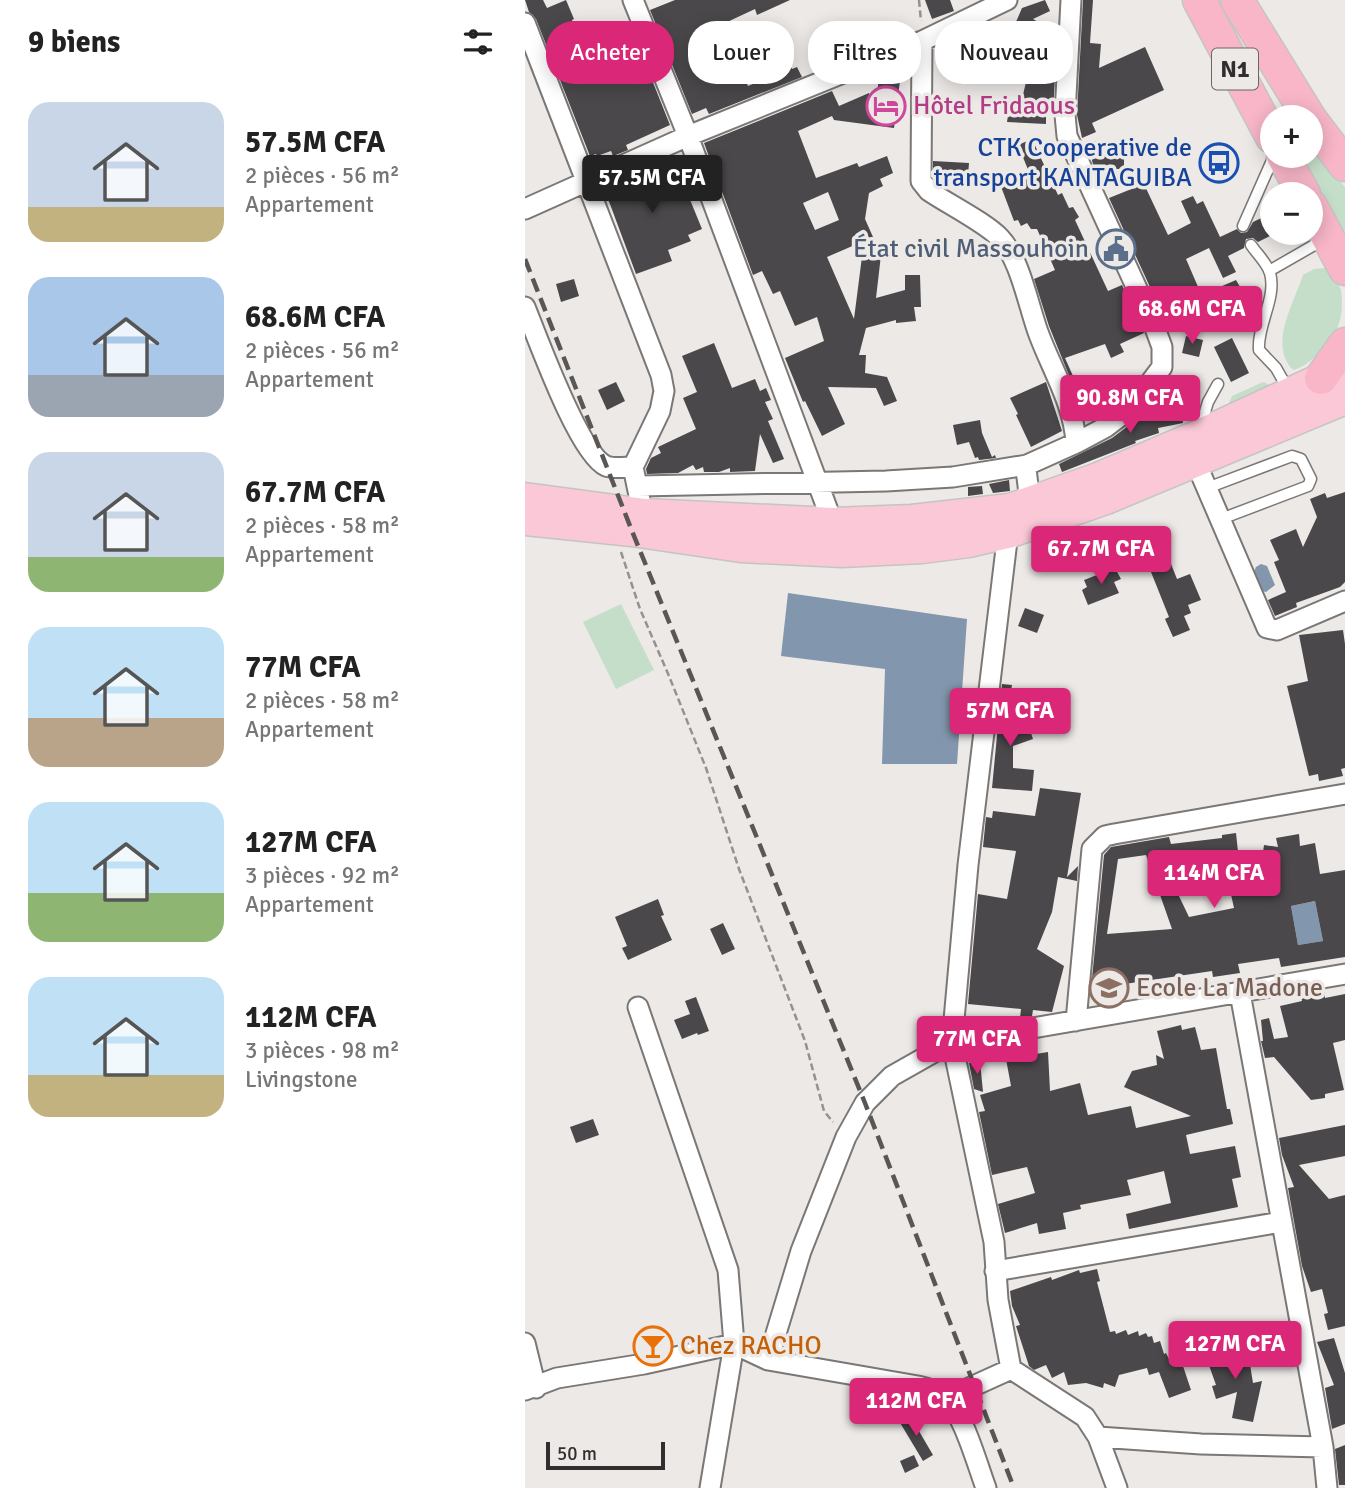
<!DOCTYPE html>
<html lang="fr">
<head>
<meta charset="utf-8">
<style>
	body { margin:0; font-family:Signika,sans-serif; background:#f2f2f2; color:#222; height:100vh; display:flex; flex-direction:column; font-size:26px; white-space:nowrap }
	* { box-sizing:border-box; margin:0 }
	p { font-size:23px; color:#767676 }
	.icon { flex:none; width:38px; height:38px; fill:none; stroke:currentColor; stroke-width:2; stroke-linecap:round; stroke-linejoin:round }
	.map { position:relative; flex:1; overflow:hidden }
	.details { display:flex; flex-direction:column; background:#fff; width:525px }
	.details>* { flex:none }
	.top-card { position:absolute; left:21px; top:21px; width:665px; height:63px; display:flex; gap:14px }
	.buttons { position:absolute; left:735px; top:105px; display:grid; gap:14px }
	.buttons a { display:grid; place-items:center; width:63px; height:63px; border-radius:50%; background:#fff; box-shadow:0 4px 18px #0003; font-size:35px }
	.scale { position:absolute; left:21px; bottom:18px; width:119px; box-sizing:border-box; padding-left:7px; border:4px solid #302e2e; border-top:0; font-size:19px; line-height:24px; white-space:nowrap; color:#302e2e; -webkit-text-stroke:5px #ece9e7; paint-order:stroke }
	.price { position:absolute; translate:-50% -60px; padding:0 16px; border-radius:7px; background:#db2777; color:#fff; font-size:23px; line-height:46px; filter:drop-shadow(0 2px 4px #0008) }
	.price::after { content:''; position:absolute; left:50%; top:42px; width:21px; height:16px; margin-left:-10px; background:inherit; clip-path:polygon(0 0,100% 0,50% 100%) }
	.price.current { background:#222; color:#fff }
	ul { padding:0; list-style:none }
	li { display:flex; align-items:center; gap:21px; height:175px; padding:0 28px }
	li span { display:grid; place-items:center; flex:none; width:196px; height:140px; border-radius:21px; color:#555 }
	li>.icon { margin-inline-start:auto }
	span .icon { width:84px; height:84px; fill:#fffc; stroke-width:1 }
	li b { font-size:30px }
	h2 { display:flex; justify-content:space-between; align-items:center; height:84px; padding:0 28px; font-size:30px }
	.chip { padding:0 24px; border-radius:28px; background:#fff; box-shadow:0 4px 18px #0003; font-size:24px; line-height:63px }
	.chip.current { background:#db2777; color:#fff }
	main { display:flex; flex:1; min-height:0 }
	.map>svg:first-child { display:block }
	.green { fill:#c5dec9 }
	.water { fill:#8296ad }
	.building { fill:#4a484b; fill-rule:evenodd }
	.lines { fill:none; stroke-linecap:round; stroke-linejoin:round }
	.service-casing { stroke:#7a7775; stroke-width:13 }
	.minor-casing { stroke:#7a7775; stroke-width:23 }
	.primary-casing { stroke:#c5c4c4; stroke-width:33 }
	.trunk-casing { stroke:#c5c4c4; stroke-width:35 }
	.path { stroke:#949190; stroke-width:2.5; stroke-dasharray:7 3.5; stroke-linecap:butt }
	.service { stroke:#fff; stroke-width:10 }
	.minor { stroke:#fff; stroke-width:19 }
	.primary { stroke:#fac8d6; stroke-width:30 }
	.trunk { stroke:#f8b6c8; stroke-width:32 }
	.rail { stroke:#595756; stroke-width:4.5; stroke-dasharray:14 7; stroke-linecap:butt }
	.labels { text-anchor:middle; dominant-baseline:central; stroke-width:7; stroke-linejoin:round; paint-order:stroke }
	.shield { fill:#ece9e7; stroke:#686666; stroke-width:2 }
	.shield-label { font-size:24px; font-weight:bold; fill:#302e2e }
	.hotel-label { font-size:26px; fill:#b23c85; stroke:#ece9e7; text-anchor:start }
	.transit-label { font-size:26px; fill:#164399; stroke:#ece9e7; text-anchor:end }
	.service-label { font-size:26px; fill:#4e5e75; stroke:#ece9e7; text-anchor:end }
	.education-label { font-size:26px; fill:#785e54; stroke:#ece9e7; text-anchor:start }
	.food-label { font-size:26px; fill:#c56008; stroke:#ece9e7; text-anchor:start }
</style>
</head>
<body>
<main>
<section class="details">
<h2>9 biens<svg class="icon" aria-label="filters" viewBox="0 0 24 24"><path d="M4 7h16M4 17h16"/><circle cx="9" cy="7" r="2"/><circle cx="15" cy="17" r="2"/></svg></h2>
<ul>
<li><span style="background:linear-gradient(#c9d6e8 75%,#c2b280 0)"><svg class="icon" aria-label="home" viewBox="0 0 24 24"><path d="M3 11l9-7 9 7M6 9v11h12V9"/></svg></span><div><b>57.5M CFA</b><p>2 pièces · 56 m²</p><p>Appartement</p></div></li>
<li><span style="background:linear-gradient(#a9c7e8 70%,#9aa5b1 0)"><svg class="icon" aria-label="home" viewBox="0 0 24 24"><path d="M3 11l9-7 9 7M6 9v11h12V9"/></svg></span><div><b>68.6M CFA</b><p>2 pièces · 56 m²</p><p>Appartement</p></div></li>
<li><span style="background:linear-gradient(#c9d6e8 75%,#8fb573 0)"><svg class="icon" aria-label="home" viewBox="0 0 24 24"><path d="M3 11l9-7 9 7M6 9v11h12V9"/></svg></span><div><b>67.7M CFA</b><p>2 pièces · 58 m²</p><p>Appartement</p></div></li>
<li><span style="background:linear-gradient(#bfe0f5 65%,#b9a48a 0)"><svg class="icon" aria-label="home" viewBox="0 0 24 24"><path d="M3 11l9-7 9 7M6 9v11h12V9"/></svg></span><div><b>77M CFA</b><p>2 pièces · 58 m²</p><p>Appartement</p></div></li>
<li><span style="background:linear-gradient(#bfe0f5 65%,#8fb573 0)"><svg class="icon" aria-label="home" viewBox="0 0 24 24"><path d="M3 11l9-7 9 7M6 9v11h12V9"/></svg></span><div><b>127M CFA</b><p>3 pièces · 92 m²</p><p>Appartement</p></div></li>
<li><span style="background:linear-gradient(#bfe0f5 70%,#c2b280 0)"><svg class="icon" aria-label="home" viewBox="0 0 24 24"><path d="M3 11l9-7 9 7M6 9v11h12V9"/></svg></span><div><b>112M CFA</b><p>3 pièces · 98 m²</p><p>Livingstone</p></div></li>
</ul>
</section>
<div class="map">
<svg width="820" height="1488" viewBox="0 0 820 1488">
	<rect width="100%" height="100%" fill="#ece9e7"/>
	<path class="green" d="M786 147 820 187V245L771 156H786Z
		M800 268C809 274 811 281 816 290 820 317 812 339 791 356 784 362 777 368 768 370 743 345 769 303 778 275L789 269Z
		M738 382 743 384 745 389 706 406 704 403 707 396Z
		M96 604 129 670 91 689 58 622Z"/>
	<path class="water" d="M736 564 742 566 750 585 741 592 737 591 729 572 731 567Z
		M263 593 442 619 432 764H357L360 669 256 656Z
		M790 901 798 941 773 945 766 906Z"/>
	<path class="building" d="M0 0H18L22 8 41 0 49 19 47 20 60 53 97 38 100 45 111 40 145 125 101 145 103 150 88 156 86 151 72 156 71 154 65 156 11 19 4 12Z
		M150 0H265L232 15 230 9 200 23 214 57 210 58 223 86 251 74 249 68 264 61 267 69 272 67 277 77 184 114 181 108 167 114 125 10Z
		M400 0H425L429 11 407 19Z
		M520 0 525 11 508 19 530 32 513 60H531L528 112H521V124L482 122 485 101 496 103 502 78 496 75 500 67 476 57 497 8Z
		M558 0H568L565 43 576 44 574 68 620 47 639 90 567 123 571 132 557 138 552 115Z
		M355 71 376 73 369 128 309 120 307 116 273 131 291 178 332 163 334 167 362 156 368 173 355 179 358 186 344 193 340 219 356 255 351 298 380 290V275H395L396 307H389L391 321 371 323V320L341 328 334 355H341L340 373 362 377 372 401 359 406 351 388 303 387 320 424 297 436 280 401 278 402 260 358 299 341 292 317 270 326 255 291 248 294 237 271 228 275 179 143 307 91 314 106 344 93 350 107ZM303 192 314 220 290 230 278 203ZM339 241 329 319 302 257Z
		M507 139 533 195 537 193 544 208 548 207 554 217 550 220 583 291 597 285 619 333 595 344 599 352 586 358 580 344 540 358 560 403 556 405 524 326 509 279 530 270 512 229H506L502 223 496 226 493 220 489 221 475 184 504 172 493 145Z
		M570 141 599 144V169H570L567 161Z
		M141 159 153 187 159 185 177 229 163 235 166 241 143 250 147 261 111 274 79 188Z
		M408 161 444 163 443 176 426 175V181L411 180 408 177Z
		M619 184 643 235 666 223 656 201 668 196 672 204 678 201 695 237 712 229 716 233 722 232 728 222 747 213V235L733 242 728 238 721 239 719 248 703 256 711 272 698 278 684 248 661 259 677 296 637 313 584 198Z
		M49 279 54 296 36 302 31 284Z
		M711 280 724 302 702 314 688 290Z
		M661 336 678 340 674 357 657 353Z
		M707 338 724 373 706 382 689 347Z
		M189 343 207 388 230 379 235 391 241 388 246 400 240 402 248 419 243 421 259 459 248 463 235 434 230 471 205 472V468L194 472H179L178 467 171 470 168 465 153 473 122 474 121 469 126 458 136 453 133 447 171 429 158 398 172 392 157 356Z
		M91 382 100 401 82 410 73 390Z
		M521 382 537 431 506 447 491 415 493 414 485 398Z
		M655 397 658 423 633 428 634 433 610 441 611 443 537 472 534 464 587 438 607 423 642 414 640 399Z
		M455 420 457 433 467 457 470 455 471 458 454 460 453 457 450 458 444 442 432 445 428 425Z
		M484 480 485 491 468 493 464 484Z
		M457 486 458 494 443 496V487Z
		M820 492V582L815 587 771 603 772 607 750 616 743 600 761 592 749 562 754 560 745 540 771 529 778 547 792 517 785 499 800 493 802 498Z
		M635 551 639 561 644 559 652 579 665 574 676 600 663 605 666 613 659 616 665 630 648 637 640 619 644 617 620 557Z
		M590 568 596 579 589 582 594 593 563 605 557 590 562 587 559 580Z
		M500 608 519 615 512 633 493 626Z
		M818 630 820 644V768L816 769 818 776 794 781 793 774 784 776 762 686 783 681 774 635Z
		M477 684 487 685 484 702 491 703 487 727 502 721 508 739 488 746V768L509 770 507 791 467 788Z
		M515 788 556 793 542 877 553 866 552 881 533 877 527 912 512 949 539 966 527 1012 508 1010 507 1016 495 1018 496 1009 443 1004 453 894 482 899 491 851 458 847 461 817 467 818 468 811 510 816Z
		M711 833 714 861 737 860 739 845 753 847 751 838 774 834 775 846 790 843 795 874 820 870V957L756 967 754 958 713 964 715 973 688 977 687 971 566 989 579 855 586 847 644 837 646 844 697 838V835ZM621 855 647 929 582 934 593 859ZM703 881 709 908 664 917 652 892 679 889V885ZM790 901 798 941 773 945 766 906Z
		M133 899 139 915 136 916 147 940 103 960 97 948 102 946 90 917Z
		M198 923 210 949 197 955 185 929Z
		M799 991 800 998 820 994V1040L808 1043 819 1090 800 1094V1098L786 1100 749 1057 740 1058 736 1041H738L736 1020 744 1018 749 1039 763 1037 755 1006 777 1001 776 996Z
		M171 997 184 1031 173 1035 172 1033 157 1039 149 1020 165 1014 160 1001Z
		M656 1025 657 1030 670 1027 676 1050 691 1048 702 1109H705L708 1124 661 1135 665 1154 710 1146 716 1177 707 1179 713 1207 604 1229 601 1214 646 1203 639 1171 602 1180 606 1195 555 1205 556 1209 538 1213 541 1229 514 1234 512 1223 480 1233 473 1204 510 1193 502 1167 467 1175 454 1112 460 1111 455 1095 486 1086 481 1059 523 1052 525 1091 555 1083 563 1115 606 1106 611 1128 666 1116 599 1087 607 1071 632 1065 631 1055 639 1059 632 1031Z
		M455 1061 458 1092 449 1089 444 1063Z
		M68 1119 74 1135 51 1143 45 1127Z
		M820 1125V1156L774 1165 804 1199 820 1195V1326L803 1330 799 1314 803 1313 797 1289 786 1292 777 1266 763 1188 769 1187 757 1155 754 1138Z
		M572 1269 575 1281 572 1282 585 1332 590 1331 591 1334 601 1330 603 1335 613 1331 614 1336 621 1333 623 1337 627 1336 629 1343 635 1341 639 1354 641 1353 644 1359 655 1357 666 1390 644 1398 634 1372 624 1375 622 1368 594 1375 590 1387 579 1383 578 1388 561 1383 543 1385 539 1372 527 1378 521 1365 509 1370 504 1366 491 1326 495 1325 487 1306 485 1291 526 1277 527 1280 554 1270 555 1273Z
		M809 1338 820 1373V1424L807 1429 800 1388 809 1385 792 1342Z
		M722 1346 728 1383 737 1381 728 1422 707 1418 712 1392 691 1399 687 1386 691 1385 680 1354Z
		M384 1414 408 1455 398 1461 374 1421Z
		M820 1445V1485H814L810 1449Z
		M389 1455 394 1466 380 1473 375 1461Z"/>
	<g class="lines">
		<g class="service-casing">
			<path id="service" d="M718 226 749 156
				M726 245C732 254 742 263 745 273 752 298 732 325 734 350L751 368 764 391
				M744 271 798 240
				M675 428 683 402 693 384
				M682 488 767 456 776 459 786 479 783 486 696 519"/>
		</g>
		<g class="minor-casing">
			<path id="minor" d="M108 0 163 136 311 532
				M546 0 540 115 542 136 630 328 637 347V367L606 408 581 427 551 443
				M0 23 136 375 139 391 135 411 108 467 120 524
				M397 41 396 181 404 191C423 204 461 223 475 238 495 259 503 304 513 332 526 368 549 404 551 443L502 465 501 469 505 502
				M0 209 163 136 397 41 482 0
				M0 307C13 339 54 454 81 466 89 469 100 467 108 467
				M672 451 671 463 742 628 752 630 820 601
				M113 486 361 481 428 477 502 465
				M484 524 443 865 427 1042 469 1242 473 1300 486 1369 560 1417 573 1437 592 1488
				M715 993 798 1447 802 1488
				M113 1007 203 1270 209 1344 185 1488
				M551 1021 567 849 580 836 589 834 820 794
				M470 1271 756 1222
				M0 1343 11 1388
				M243 1360 276 1251 321 1137 340 1103 367 1076 427 1042 820 974
				M0 1390 32 1378 119 1364 209 1344 243 1360 393 1386C402 1388 412 1391 419 1396 438 1412 452 1464 461 1488
				M422 1398 486 1369
				M573 1437 676 1444 798 1447"/>
		</g>
		<g class="primary-casing">
			<path id="primary" d="M0 498 120 514 308 523 387 520 485 509 573 478 674 435 819 368
				M0 520 107 531 216 547 317 552 397 548 444 542 483 533 581 499 820 399"/>
		</g>
		<g class="trunk-casing">
			<path id="trunk" d="M674 0 747 137
				M712 0 784 117
				M786 120 820 165
				M758 156 779 194
				M786 206 820 269
				M796 378 820 344"/>
		</g>
		<path class="path" d="M394 0 396 21
			M96 552 115 609 144 676 181 768 214 869 280 1041 299 1111 308 1122"/>
		<use href="#service" class="service"/>
		<use href="#minor" class="minor"/>
		<use href="#primary" class="primary"/>
		<use href="#trunk" class="trunk"/>
		<path class="rail" d="M0 259 107 531 340 1103 489 1488"/>
	</g>
	<defs>
		<g id="hotel-ring" transform="scale(2.0125)"><circle r="9.5" fill="#ece9e7" stroke="#d1479c" stroke-width="1.5"/><path d="M-6-4.5h1.5V1H6V5H4.5V3h-9V5H-6ZM-4 0a1.8 1.8 0 1 1 3.6 0ZM.5 0V-2.5h3Q6-2.5 6 0Z" fill="#d1479c"/></g>
		<g id="bus-ring" transform="scale(2.0125)"><circle r="9.5" fill="#ece9e7" stroke="#1a4fb4" stroke-width="1.5"/><path d="M-5-6H5V4H4V6H2V4H-2V6H-4V4H-5ZM-3.5-4V0h7V-4ZM-3.5 1.2v1.5H-2V1.2ZM2 1.2v1.5H3.5V1.2Z" fill="#1a4fb4"/></g>
		<g id="civic-ring" transform="scale(2.0125)"><circle r="9.5" fill="#ece9e7" stroke="#5c6f8a" stroke-width="1.5"/><path d="M-.6-6.5H3V-4.5H.6V-3L4-1V1h2V6H-6V1h2V-1L-.6-3ZM-1.2 2.5V6h2.4V2.5Z" fill="#5c6f8a"/></g>
		<g id="school-ring" transform="scale(2.0125)"><circle r="9.5" fill="#ece9e7" stroke="#8d6e63" stroke-width="1.5"/><path d="M0-5L7-2L0 1L-7-2ZM-4 1L0 2.5L4 1V4Q0 6-4 4Z" fill="#8d6e63"/></g>
		<g id="bar-ring" transform="scale(2.0125)"><circle r="9.5" fill="#ece9e7" stroke="#e8710a" stroke-width="1.5"/><path d="M-6-5H6L.8 .8V4.5H3.5V6h-7V4.5H-.8V.8Z" fill="#e8710a"/></g>
	</defs>
	<g fill-rule="evenodd">
		<use href="#hotel-ring" x="361" y="106"/>
		<use href="#bus-ring" x="694" y="163"/>
		<use href="#civic-ring" x="591" y="249"/>
		<use href="#school-ring" x="584" y="988"/>
		<use href="#bar-ring" x="128" y="1346"/>
	</g>
	<g class="labels">
		<rect class="shield" x="687" y="48.5" width="46" height="41" rx="5"/>
		<g class="shield-label">
			<text x="710" y="69">N1</text>
		</g>
		<g class="hotel-label">
			<text x="388" y="106">Hôtel Fridaous</text>
		</g>
		<g class="transit-label">
			<text x="667" y="148">CTK Cooperative de<tspan x="667" dy="30">transport KANTAGUIBA</tspan></text>
		</g>
		<g class="service-label">
			<text x="564" y="249">État civil Massouhoin</text>
		</g>
		<g class="education-label">
			<text x="611" y="988">Ecole La Madone</text>
		</g>
		<g class="food-label">
			<text x="155" y="1346">Chez RACHO</text>
		</g>
	</g>
</svg>
<div class="buttons">
<a>+</a>
<a>−</a>
</div>
<div class="scale">50 m</div>
<b class="price current" style="left:127px;top:215px">57.5M CFA</b>
<b class="price" style="left:667px;top:346px">68.6M CFA</b>
<b class="price" style="left:605px;top:435px">90.8M CFA</b>
<b class="price" style="left:576px;top:586px">67.7M CFA</b>
<b class="price" style="left:485px;top:748px">57M CFA</b>
<b class="price" style="left:689px;top:910px">114M CFA</b>
<b class="price" style="left:452px;top:1076px">77M CFA</b>
<b class="price" style="left:710px;top:1381px">127M CFA</b>
<b class="price" style="left:391px;top:1438px">112M CFA</b>
<div class="top-card">
<a class="chip current">Acheter</a>
<a class="chip">Louer</a>
<a class="chip">Filtres</a>
<a class="chip">Nouveau</a>
</div>
</div>
</main>
</body>
</html>
